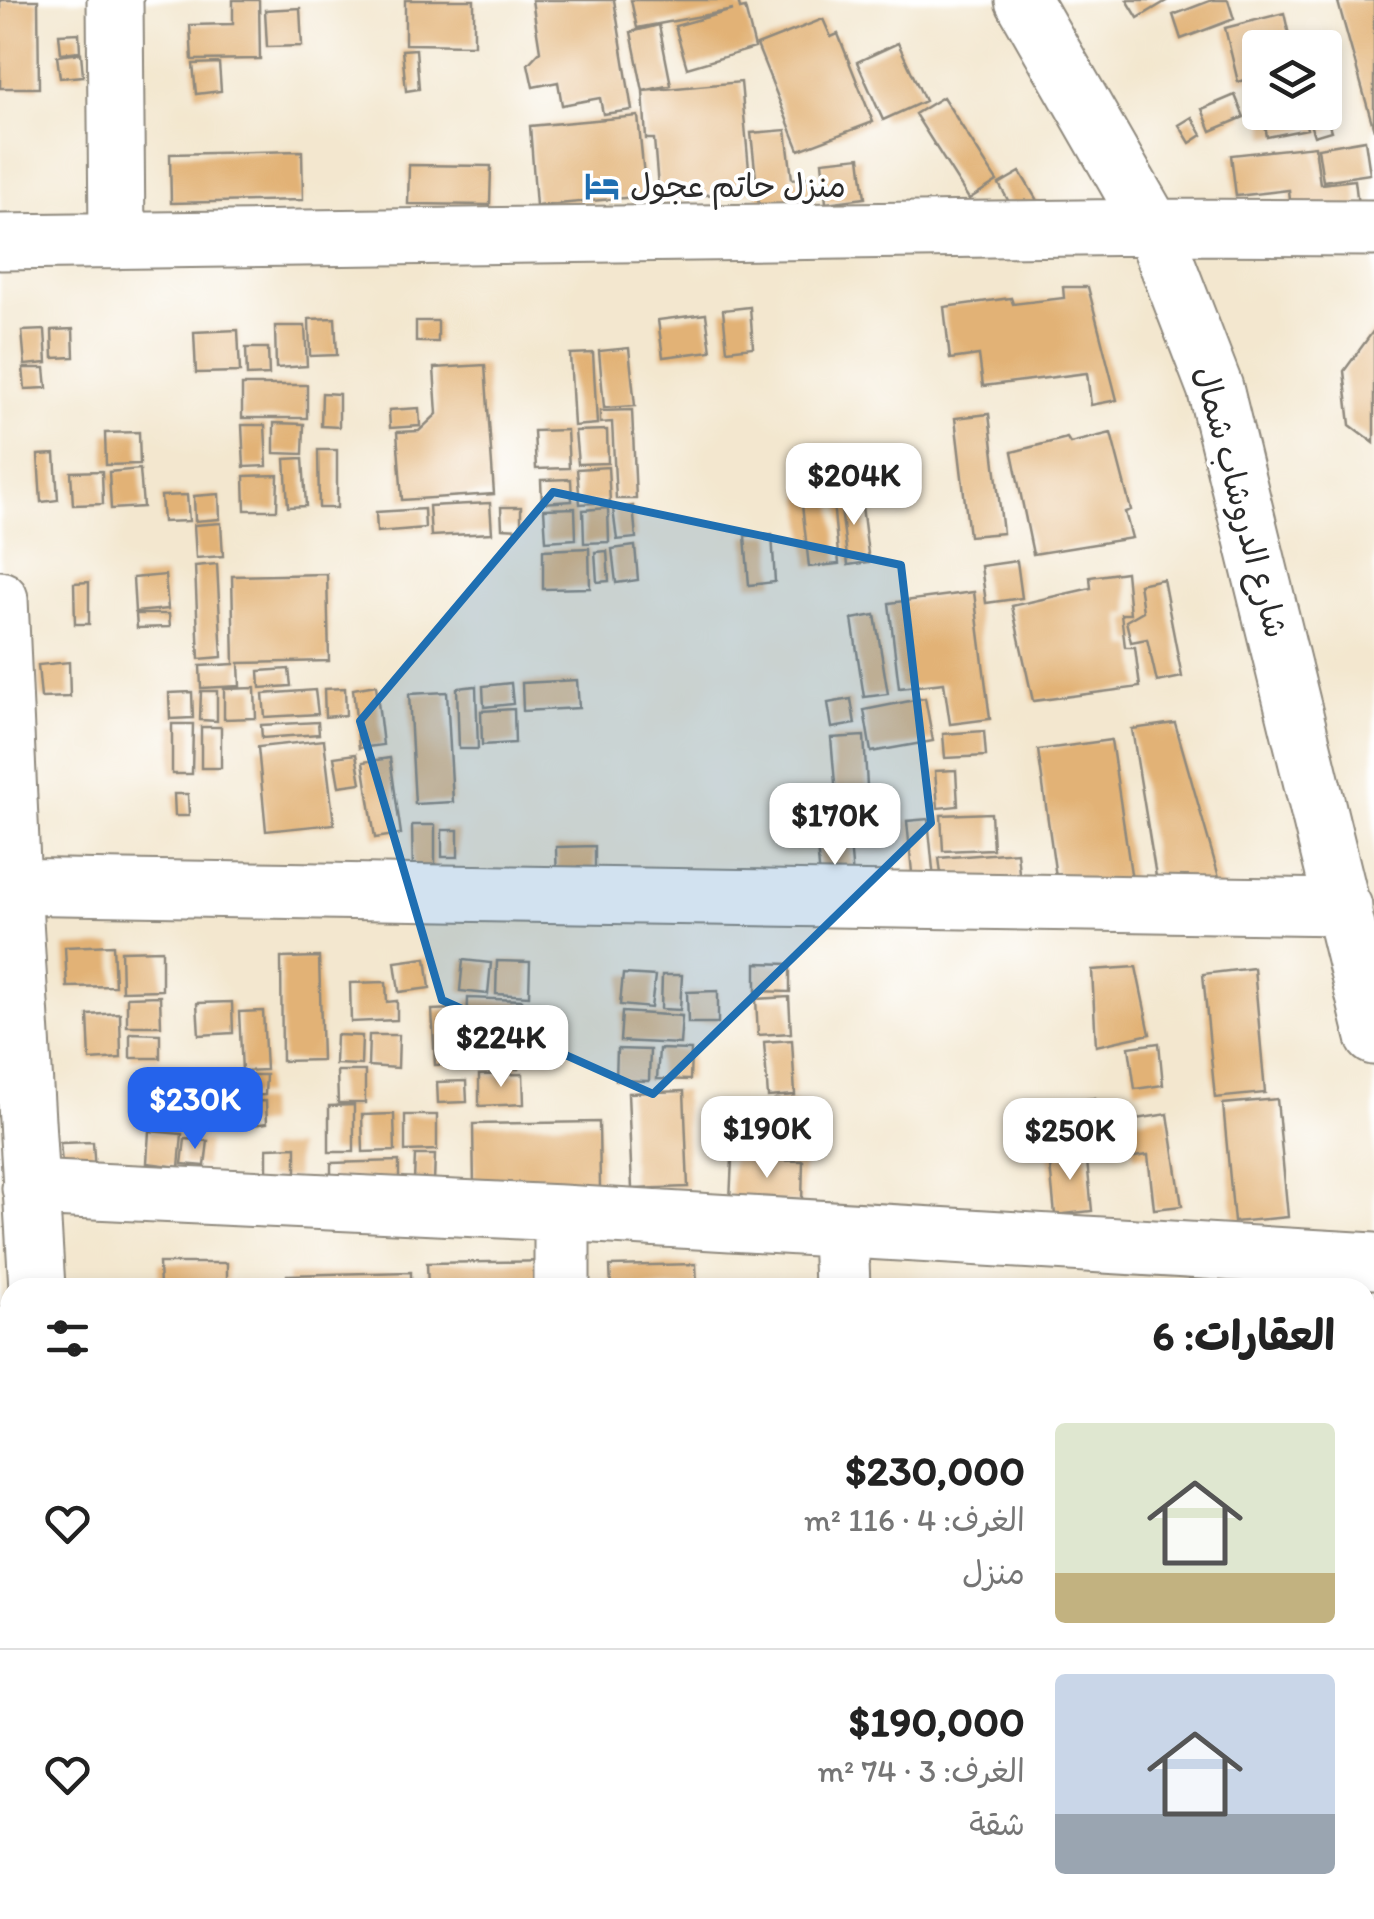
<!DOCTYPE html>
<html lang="ar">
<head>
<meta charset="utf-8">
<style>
	body { margin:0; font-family:Itim,"Playpen Sans Arabic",sans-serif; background:#f6f6f6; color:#222; direction:rtl; height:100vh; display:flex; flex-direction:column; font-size:38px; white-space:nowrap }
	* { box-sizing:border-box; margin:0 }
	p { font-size:32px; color:#767676 }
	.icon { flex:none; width:55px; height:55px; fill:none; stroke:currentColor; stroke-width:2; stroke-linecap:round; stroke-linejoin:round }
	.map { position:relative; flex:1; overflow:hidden; direction:ltr }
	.panel { position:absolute; left:0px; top:1278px; width:1375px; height:642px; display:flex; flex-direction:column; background:#fff; border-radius:30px 30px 0 0; box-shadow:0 5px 15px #0003; direction:rtl }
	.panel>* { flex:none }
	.buttons { position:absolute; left:1242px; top:30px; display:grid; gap:20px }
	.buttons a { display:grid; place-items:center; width:100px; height:100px; border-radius:10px; background:#fff; box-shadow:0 5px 15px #0003; font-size:50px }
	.price { position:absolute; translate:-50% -85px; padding:0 22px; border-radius:20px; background:#fff; color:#222; font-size:32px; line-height:65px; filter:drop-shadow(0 2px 5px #0008) }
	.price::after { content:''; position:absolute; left:50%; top:60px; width:30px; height:22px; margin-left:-15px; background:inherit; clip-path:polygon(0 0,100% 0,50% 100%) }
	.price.selected { background:#2563eb; color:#fff }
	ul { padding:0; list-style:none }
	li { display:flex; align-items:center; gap:30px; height:250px; padding:0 40px }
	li+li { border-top:2px solid #e0e0e0 }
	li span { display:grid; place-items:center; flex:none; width:280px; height:200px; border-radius:10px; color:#555 }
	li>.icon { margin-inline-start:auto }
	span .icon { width:120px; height:120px; fill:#fffc; stroke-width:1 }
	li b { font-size:42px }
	h2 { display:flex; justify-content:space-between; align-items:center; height:120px; padding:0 40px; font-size:42px }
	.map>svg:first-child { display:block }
	.building { fill:#e2b276 }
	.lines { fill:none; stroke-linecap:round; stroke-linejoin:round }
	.minor-casing { stroke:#8f897d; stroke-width:59 }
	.minor { stroke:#fff; stroke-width:55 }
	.marked { fill:#1f6fb2; fill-opacity:0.2; stroke:#1f6fb2; stroke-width:8; stroke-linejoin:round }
	.labels { text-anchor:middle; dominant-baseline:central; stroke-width:8; stroke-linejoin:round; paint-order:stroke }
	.poi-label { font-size:32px; fill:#2b2b2b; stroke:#fff; text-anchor:start }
	.street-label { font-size:32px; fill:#2b2b2b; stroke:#fff }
</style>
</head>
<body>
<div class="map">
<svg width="1374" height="1919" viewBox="0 0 1374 1919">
	<rect width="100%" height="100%" fill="#fff"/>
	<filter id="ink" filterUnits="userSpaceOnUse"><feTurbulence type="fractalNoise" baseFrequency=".01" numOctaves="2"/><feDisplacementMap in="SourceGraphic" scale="20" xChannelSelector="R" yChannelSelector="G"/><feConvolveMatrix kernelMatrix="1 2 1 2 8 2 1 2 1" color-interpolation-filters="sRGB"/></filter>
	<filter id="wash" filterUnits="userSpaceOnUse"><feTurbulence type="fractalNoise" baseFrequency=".0048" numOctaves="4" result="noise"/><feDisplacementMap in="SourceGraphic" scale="40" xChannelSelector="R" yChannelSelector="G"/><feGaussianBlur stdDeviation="2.25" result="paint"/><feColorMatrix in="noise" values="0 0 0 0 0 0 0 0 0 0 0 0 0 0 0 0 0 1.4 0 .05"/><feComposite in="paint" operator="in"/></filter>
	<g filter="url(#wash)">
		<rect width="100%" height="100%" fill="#f3e7cf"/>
		<g id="blocks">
			<path class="building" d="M0 0H38L39 88H0Z
				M233 0H259L260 59 192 60 190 25 233 24Z
				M405 0H474V45L405 44Z
				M532 0H614L632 110 603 114 600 98 562 105 558 82 533 87 528 64 540 51Z
				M631 0H738L740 9 745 8 755 48 687 68 675 26 733 10 637 28Z
				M1127 0H1168L1138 18Z
				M1212 0H1228L1234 19 1181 39 1173 15Z
				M1345 0H1374V130L1338 2Z
				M300 8 302 46 267 47 265 10Z
				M1284 13 1292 48H1260V76L1238 82 1225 28Z
				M823 19 831 37 838 34 873 122 799 150 757 45Z
				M659 25 671 85 643 91 741 82 751 191 659 199 654 139H646L643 91 631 32Z
				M79 33 80 51 61 53 59 34Z
				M898 43 925 101 883 120 857 62Z
				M416 49 419 89 406 91 402 50Z
				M81 53 83 76 60 78 57 56Z
				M219 63 221 91 196 94 193 64Z
				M1235 95 1244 117 1211 131 1202 109Z
				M943 97 997 181 969 199 915 114Z
				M1263 112H1303L1307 129 1267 137Z
				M1325 112 1331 131 1314 136 1307 115Z
				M638 116 646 196 536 206 530 126Z
				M1192 117 1202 135 1190 143 1179 125Z
				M786 130 792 179 811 177 814 208 760 215 751 133Z
				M1365 140 1370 174 1323 181 1318 148Z
				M1315 146 1320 184 1355 180 1359 214 1292 222 1289 190 1236 196 1231 155Z
				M302 151 303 200 171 203 170 154Z
				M860 157 865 198 826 203 822 161Z
				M409 165 491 166 490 205 408 204Z
				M1020 172 1044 212 1022 225 999 184Z
				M1063 287H1088L1117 400 1091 405 1087 373 983 386 979 355 950 359 944 307 1011 298 1013 304 1064 298Z
				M750 307 753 347 727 350 723 310Z
				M706 314 711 351 663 357 658 320Z
				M335 318 337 355 310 356 309 319Z
				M416 321H438V342H416Z
				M275 326H305L307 366 276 368Z
				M73 329 74 357 53 358 52 330Z
				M45 330 47 363 25 365 22 331Z
				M238 330 240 372 196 373 194 332Z
				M1374 330V443L1350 425 1344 371Z
				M246 348H268L269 375 247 376Z
				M629 348 635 406 604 408 599 351Z
				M593 353 597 424 574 426 570 354Z
				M485 365 494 494 402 500 397 432 419 431 437 414 434 368Z
				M23 368H45L47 388 25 389Z
				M242 385H307V418H242Z
				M322 393 339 394V427L321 426Z
				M419 408 420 426 390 428 389 410Z
				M632 410 636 499H616L612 422 600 423V411Z
				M989 414 1003 533 969 536 955 418Z
				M274 423 304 424 303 454 274 453Z
				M242 425H265L267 466 244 467Z
				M567 430 569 468 536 469 534 431Z
				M607 430 608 463 578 464 575 431Z
				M139 432 140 464 106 465 105 433Z
				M1111 433 1131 510 1125 512 1132 538 1033 554 1012 452 1067 438 1070 443Z
				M318 450H337V508H319Z
				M55 454 58 500 41 502 38 455Z
				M303 458 306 506 288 507 285 459Z
				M608 467 610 502 580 504 577 469Z
				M140 469 143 507 111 509 109 472Z
				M102 471 103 504 73 505 71 472Z
				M278 475 277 510H245L244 476Z
				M571 479 572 501 542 503 541 480Z
				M860 490 869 562 848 565 839 493Z
				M832 492 839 564 809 567 801 496Z
				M219 494 220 519 195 521 194 496Z
				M187 495 189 521 163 522 161 496Z
				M490 503 492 533 431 536 429 506Z
				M633 506 636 538 617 540 613 509Z
				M501 507H521V529L502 528Z
				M575 508 576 539 546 541 544 509Z
				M608 508 609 542 584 543 583 510Z
				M424 509 425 528 377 532 376 512Z
				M221 523 223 556 196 558 194 525Z
				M772 534 775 582 749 585 745 536Z
				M635 546 638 580 616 583 612 549Z
				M589 548 590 588 543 589V550Z
				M607 551 609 581 597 582 595 552Z
				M1017 561 1022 598 986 603 981 566Z
				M217 564 222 657 199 659 195 566Z
				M1126 572 1130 614H1121L1125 647H1135L1140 687 1033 701 1012 606 1091 588 1090 577Z
				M327 574 329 661 239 663 240 686 201 688 200 666 234 664 232 576Z
				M165 575 168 609 135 612 133 578Z
				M1163 579 1182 677 1157 682 1147 639 1131 642 1126 621 1143 611 1139 584Z
				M89 582V624H75L74 583Z
				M974 592 990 719 950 724 944 683 899 688 889 603Z
				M136 614H169L170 627 137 628Z
				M875 615 888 694 864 697 852 619Z
				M69 662 70 697 41 698 38 665Z
				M289 669 291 686 260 688 259 671Z
				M577 680 579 708 523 711 522 683Z
				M511 683 513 704 484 707 483 686Z
				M376 685 383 745 359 748 353 689Z
				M476 686 478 749H459L457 688Z
				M255 688 256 718 224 719V689Z
				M345 688 346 715 325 717 324 689Z
				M315 690 318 714 265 717 263 694Z
				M201 691H217V721L200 720Z
				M192 692 193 718 170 719 169 693Z
				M447 692 453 802 415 804 409 694Z
				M925 698 933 741 871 752 864 710Z
				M851 699 855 724 832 728 828 703Z
				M514 709 515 743 482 745 481 711Z
				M318 722 319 734 262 738 261 725Z
				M1175 723 1223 891 1159 895 1132 729Z
				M172 724H193L192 774H172Z
				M201 727H221V768H201Z
				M984 731 986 756 945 758 943 734Z
				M864 736 868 803 837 806 831 738Z
				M324 740 334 824 266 831 258 747Z
				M1111 740 1133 887 1059 898 1038 750Z
				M356 754 361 783 339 786 334 757Z
				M390 758 401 834 375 838 363 762Z
				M956 770 958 806 938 808 935 771Z
				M174 794H188L189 816H175Z
				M991 813 993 849 943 851 941 815Z
				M928 819 934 880 913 883 907 821Z
				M412 825H435V872L413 873Z
				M442 830H458V857H442Z
				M850 842 854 891 821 894 817 844Z
				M595 846V886H557L556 847Z
				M1017 852 1020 883 943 890 939 858Z
				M113 945 115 986 67 987 65 947Z
				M162 950V990L122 991 121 951Z
				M319 957 322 1060 282 1061 281 958Z
				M426 958 430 988 399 992 395 962Z
				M463 960 491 963 488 994 460 991Z
				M497 961 530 962 529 996 496 994Z
				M756 963 790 964V992L756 991Z
				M1136 967 1150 1034 1096 1046 1092 970Z
				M1254 968 1265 1093 1215 1098 1203 974Z
				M623 974 655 976 651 1008 620 1005Z
				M662 975H682L680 1010 661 1009Z
				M386 982 387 1002 397 1001V1020L351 1022 350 983Z
				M718 991V1023H688L687 992Z
				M160 996 161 1026H127V997Z
				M789 997 791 1033 758 1035 756 999Z
				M468 998 522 1000 520 1031 467 1029Z
				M232 1002 233 1033 199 1035 197 1003Z
				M454 1009 457 1064 435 1065 432 1010Z
				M263 1011 266 1070 242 1071 239 1012Z
				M622 1012 682 1016 680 1044 620 1041Z
				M120 1013 121 1058 90 1060 88 1015Z
				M526 1022 561 1023 560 1054H526Z
				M130 1033 160 1034V1058H130Z
				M336 1035 362 1036 361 1065 335 1064Z
				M369 1035H399L398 1068 368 1066Z
				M499 1036 501 1065 470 1067 469 1038Z
				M504 1036 519 1037 518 1069H503Z
				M792 1040 795 1095 768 1097 764 1042Z
				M1159 1043 1163 1085 1135 1089 1129 1047Z
				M617 1049 650 1050 649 1081 616 1080Z
				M659 1049 691 1050 690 1080 657 1079Z
				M337 1071H365V1103H338Z
				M523 1074 524 1104 479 1106V1075Z
				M242 1075H266L265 1095 243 1096Z
				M466 1081 467 1102 438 1103 437 1082Z
				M156 1083 176 1086 170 1126 150 1122Z
				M182 1085 214 1088 211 1119 180 1117Z
				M684 1091 688 1187 632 1189 628 1093Z
				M1095 1098 1098 1120 1075 1124 1072 1101Z
				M1277 1099 1288 1217 1234 1222 1223 1104Z
				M775 1100 796 1101 795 1121 775 1120Z
				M266 1101 267 1123 246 1126 243 1102Z
				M354 1105V1152H329V1106Z
				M394 1114 395 1151 363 1152 362 1115Z
				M1168 1114 1182 1206 1154 1209 1148 1155 1134 1157 1129 1120Z
				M405 1115H437V1150L405 1151Z
				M599 1122 600 1187 474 1189 473 1124Z
				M735 1124 803 1126 802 1154 734 1152Z
				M149 1131 182 1134 179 1167 147 1163Z
				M185 1139 208 1141 205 1166 182 1164Z
				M93 1142 95 1172 63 1175 60 1143Z
				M296 1147V1178H267V1148Z
				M1086 1151 1092 1211 1055 1215 1049 1155Z
				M415 1155H435L434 1182H414Z
				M732 1159 803 1161 802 1203 730 1201Z
				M399 1161V1186L331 1187V1163Z
				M552 1261 553 1288H428L427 1263Z
				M159 1263H227V1288H160Z
				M696 1264 697 1288H611L610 1266Z
				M411 1272V1288H287V1275Z
				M10 1306V1341L0 1342V1307Z
				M0 1404H10V1448H0Z
				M1365 1482H1371V1539H1365Z
				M1365 1573H1374V1604H1365Z
				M0 1581H10V1624H0Z
				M1365 1607H1374V1640H1365Z
				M0 1627H10V1691H0Z
				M1374 1643V1671L1365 1672V1644Z
				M1374 1679V1760L1365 1761V1680Z
				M123 1910H280V1919H123Z
				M344 1910H494L495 1919H343Z
				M572 1910H601V1919H572Z
				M699 1910 729 1911V1919H699Z
				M743 1910H827L828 1917 744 1919Z
				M842 1910H897V1919H842Z"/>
		</g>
	</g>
	<g filter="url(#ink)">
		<use href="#blocks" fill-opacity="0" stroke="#8f897d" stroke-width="2.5"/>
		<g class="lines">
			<g class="minor-casing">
				<path id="minor" d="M115 0 117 241
					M1023 0 1153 227 1215 388 1374 1037
					M0 242 1153 227 1374 228
					M0 599 13 886 37 1288
					M0 886 1344 907
					M30 1188 562 1213 1374 1261
					M562 1213V1288
					M840 1231 842 1288
					M0 1763 10 1764
					M1365 1853 1374 1854
					M79 1910 80 1919
					M520 1919V1910"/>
			</g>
			<use href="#minor" class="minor"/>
		</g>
	</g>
	<path class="marked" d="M553 492 901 565 931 823 653 1094 442 1000 360 721Z"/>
	<defs>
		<g id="hotel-bare" transform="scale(2.7)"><path d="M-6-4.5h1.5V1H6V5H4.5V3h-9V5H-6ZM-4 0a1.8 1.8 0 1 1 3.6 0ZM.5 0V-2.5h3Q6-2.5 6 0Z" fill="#1f6fb2" stroke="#fff" stroke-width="2.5" paint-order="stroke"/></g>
	</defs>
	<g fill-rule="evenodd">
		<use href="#hotel-bare" x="602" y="186"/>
	</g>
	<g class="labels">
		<g class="poi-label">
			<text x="630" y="186">منزل حاتم عجول</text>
		</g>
		<g class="street-label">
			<text transform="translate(1241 502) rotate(75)">شارع الدروشاب شمال</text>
		</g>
	</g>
</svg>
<div class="buttons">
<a><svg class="icon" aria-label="layers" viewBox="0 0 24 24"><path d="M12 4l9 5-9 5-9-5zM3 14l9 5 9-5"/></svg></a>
</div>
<b class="price" style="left:854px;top:528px">$204K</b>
<b class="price" style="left:835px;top:868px">$170K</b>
<b class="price" style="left:501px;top:1090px">$224K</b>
<b class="price selected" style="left:195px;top:1152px">$230K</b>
<b class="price" style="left:767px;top:1181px">$190K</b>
<b class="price" style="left:1070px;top:1183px">$250K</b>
<section class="panel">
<h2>العقارات: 6<svg class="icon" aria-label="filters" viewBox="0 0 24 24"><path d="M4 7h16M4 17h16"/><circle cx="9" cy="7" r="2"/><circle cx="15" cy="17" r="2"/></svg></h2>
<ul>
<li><span style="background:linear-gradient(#dfe7d0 75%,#c2b280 0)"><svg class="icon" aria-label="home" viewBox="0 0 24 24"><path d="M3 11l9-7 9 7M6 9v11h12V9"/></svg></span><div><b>$230,000</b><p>الغرف: 4 · 116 m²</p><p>منزل</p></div><svg class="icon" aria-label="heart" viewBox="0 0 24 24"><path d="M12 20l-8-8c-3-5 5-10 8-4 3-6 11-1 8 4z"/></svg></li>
<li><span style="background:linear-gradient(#c9d6e8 70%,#9aa5b1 0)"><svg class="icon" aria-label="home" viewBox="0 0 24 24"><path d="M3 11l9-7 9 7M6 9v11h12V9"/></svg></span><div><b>$190,000</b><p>الغرف: 3 · 74 m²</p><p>شقة</p></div><svg class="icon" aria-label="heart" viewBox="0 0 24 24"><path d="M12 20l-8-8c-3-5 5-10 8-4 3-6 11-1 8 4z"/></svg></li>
</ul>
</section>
</div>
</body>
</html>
